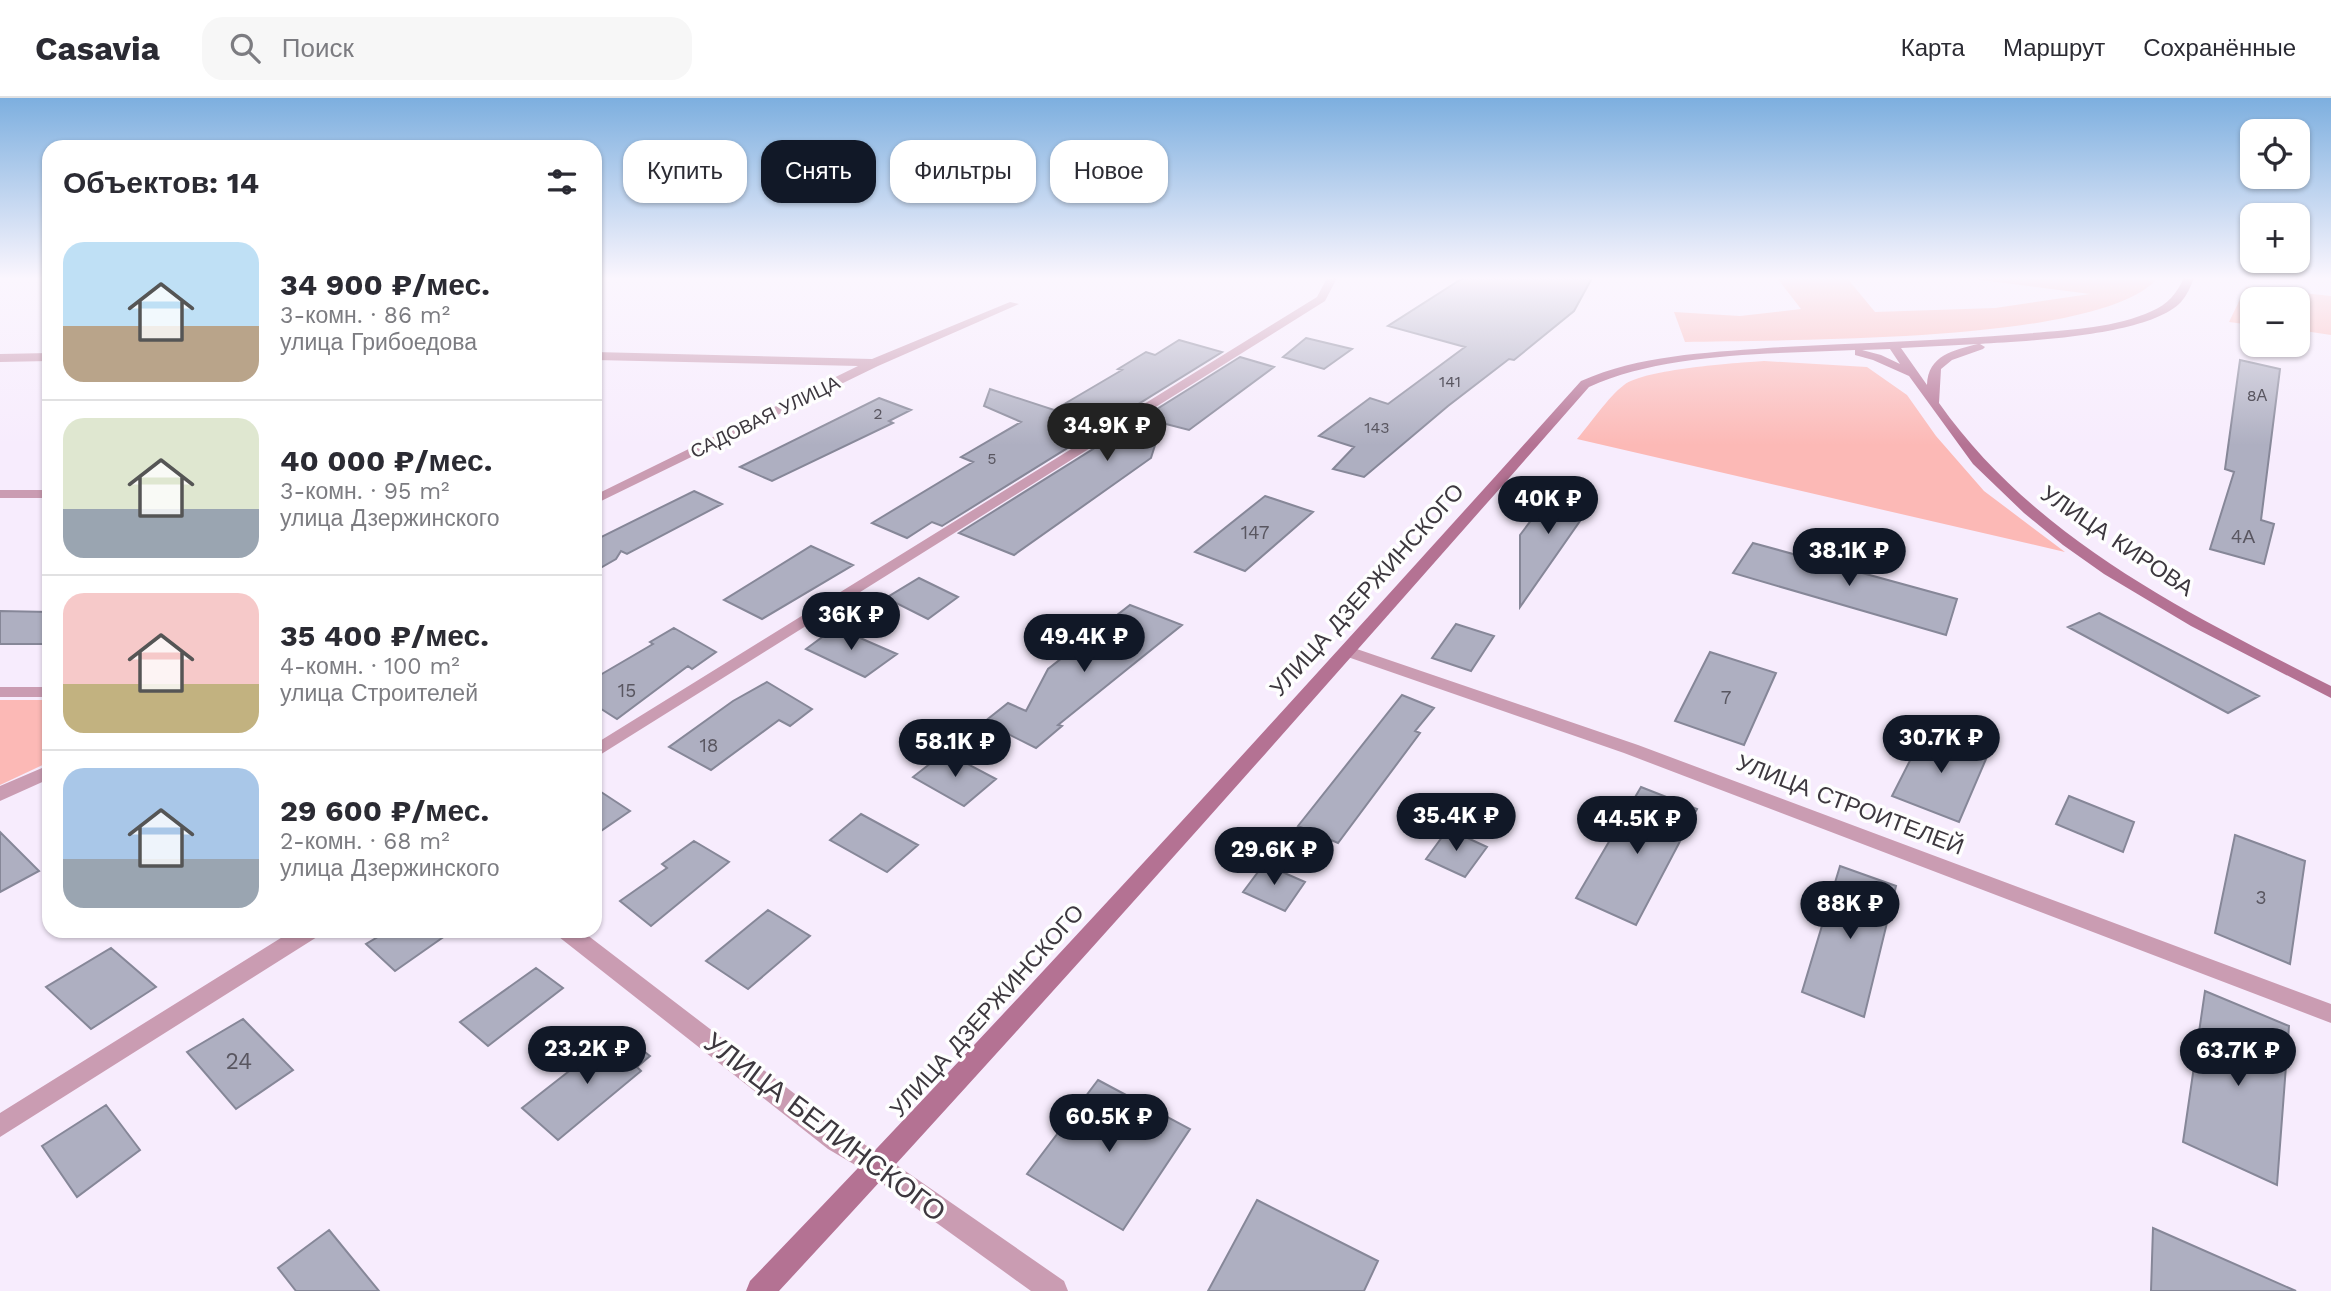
<!DOCTYPE html>
<html lang="ru">
<head>
<meta charset="utf-8">
<style>
	body { margin:0; font-family:"Work Sans",sans-serif; background:#f7f7f7; color:#2b2b33; height:100vh; display:flex; flex-direction:column; font-size:26px; white-space:nowrap }
	* { box-sizing:border-box; margin:0 }
	p { font-size:23px; color:#7c7c81 }
	.icon { flex:none; width:38px; height:38px; fill:none; stroke:currentColor; stroke-width:2; stroke-linecap:round; stroke-linejoin:round }
	.map { position:relative; flex:1; overflow:hidden }
	.details { position:absolute; left:42px; top:42px; width:560px; height:798px; display:flex; flex-direction:column; background:#fff; border-radius:21px; box-shadow:0 2px 5px #0004 }
	.details>* { flex:none }
	.banner { position:absolute; left:623px; top:42px; width:665px; height:63px; display:flex; gap:14px }
	.buttons { position:absolute; left:2240px; top:21px; display:grid; gap:14px }
	.buttons a { display:grid; place-items:center; width:70px; height:70px; border-radius:14px; background:#fff; box-shadow:0 2px 5px #0004; font-size:35px }
	.price { position:absolute; translate:-50% -60px; padding:0 16px; border-radius:24px; background:#111827; color:#fff; font-size:23px; line-height:46px; filter:drop-shadow(0 2px 4px #0008) }
	.price::after { content:''; position:absolute; left:50%; top:42px; width:21px; height:16px; margin-left:-10px; background:inherit; clip-path:polygon(0 0,100% 0,50% 100%) }
	.price.current { background:#222; color:#fff }
	ul { padding:0; list-style:none }
	li { display:flex; align-items:center; gap:21px; height:175px; padding:0 21px }
	li+li { border-top:2px solid #e1e1e2 }
	li span { display:grid; place-items:center; flex:none; width:196px; height:140px; border-radius:21px; color:#555 }
	li>.icon { margin-inline-start:auto }
	span .icon { width:84px; height:84px; fill:#fffc; stroke-width:1 }
	li b { font-size:30px }
	h2 { display:flex; justify-content:space-between; align-items:center; height:84px; padding:0 21px; font-size:30px }
	.pill { padding:0 24px; border-radius:21px; background:#fff; box-shadow:0 2px 5px #0004; font-size:24px; line-height:63px }
	.pill.current { background:#111827; color:#fff }
	header { display:flex; align-items:center; gap:42px; box-sizing:border-box; height:98px; padding:0 35px; background:#fff; border-bottom:2px solid #e1e1e2 }
	header strong { font-size:33px }
	nav { display:flex; gap:38px; margin-inline-start:auto; font-size:24px }
	.search { width:490px; height:63px; background:#f7f7f7; display:flex; align-items:center; gap:18px; box-sizing:border-box; padding:0 24px; border-radius:21px; color:#7c7c81; font-size:26px }
	.map>svg:first-child { display:block }
	.green { fill:#fcb9b6 }
	.building { fill:#aeafc1; stroke:#868798; stroke-width:2 }
	.lines { fill:none; stroke-linecap:round; stroke-linejoin:round }
	.minor { fill:#ca9cb2; fill-rule:evenodd }
	.tertiary { fill:#ca9cb2; fill-rule:evenodd }
	.secondary { fill:#b47293; fill-rule:evenodd }
	.labels { text-anchor:middle; dominant-baseline:central; stroke-width:7; stroke-linejoin:round; paint-order:stroke }
	.far-number-label { font-size:16px; fill:#595660 }
	.far-street-label { font-size:19px; fill:#3d383f; stroke:#fefefe }
	.number-label { font-size:19px; fill:#595660 }
	.street-label { font-size:23px; fill:#3d383f; stroke:#fefefe }
	.near-number-label { font-size:23px; fill:#595660 }
	.near-street-label { font-size:28px; fill:#3d383f; stroke:#fefefe }
</style>
</head>
<body>
<header>
<strong>Casavia</strong>
<div class="search"><svg class="icon" aria-label="search" viewBox="0 0 24 24"><circle cx="10" cy="10" r="6"/><path d="M15 15l6 6"/></svg>Поиск</div>
<nav><a>Карта</a><a>Маршрут</a><a>Сохранённые</a></nav>
</header>
<div class="map">
<svg width="2331" height="1193" viewBox="0 0 2331 1193">
	<rect width="100%" height="100%" fill="#f7ecfd"/>
	<path class="green" d="M1777 180H1847L1875 214 1995 210 2090 196 1966 180 2156 182C2094 247 1782 241 1685 244L1674 214 1740 218 1801 211Z
		M2246 189 2331 198V237L2298 232V201H2252V227L2229 224Z
		M1764 263 1867 269 1907 297 1936 338 1984 393 2065 454 1577 341C1591 325 1608 299 1624 287 1645 271 1735 265 1764 263Z
		M0 602H49V664L0 687Z"/>
	<path class="building" d="M1463 180H1592L1574 213 1514 262 1509 261 1448 308 1364 379 1333 371 1354 349 1319 338 1370 300 1388 306 1465 249 1388 228Z
		M1306 240 1352 251 1324 271 1283 259Z
		M1179 242 1222 254 942 428 932 424 907 440 872 425 973 364 961 359 1021 324 984 308 990 291 1054 312 1122 272 1118 271 1146 254 1155 257Z
		M1240 259 1274 269 1189 332 1162 325 1151 360 1014 457 959 435Z
		M2240 262 2280 271 2261 422 2274 426 2264 466 2210 451 2234 374 2225 371Z
		M879 300 911 312 889 323 893 325 772 383 740 369Z
		M1554 392 1594 403 1520 509V437Z
		M694 393 722 406 627 456 621 453 616 461 595 473V442Z
		M1265 398 1313 414 1245 473 1195 454Z
		M1753 445 1957 501 1946 537 1733 475Z
		M811 448 853 467 762 521 724 502Z
		M919 480 958 499 928 521 886 500Z
		M1130 507 1182 527 1058 627 1062 628 1036 650 984 624 1008 605 1026 613 1048 571Z
		M0 513 49 514V546H0Z
		M2099 515 2259 598 2228 615 2068 529Z
		M1456 526 1494 538 1471 573 1432 560Z
		M836 529 867 543 897 556 865 579 806 551Z
		M674 530 716 554 692 571 688 568 617 621 595 607V580L653 546 650 544Z
		M1710 554 1776 575 1744 647 1675 623Z
		M767 584 812 611 790 628 779 622 711 672 669 649 733 603Z
		M1402 597 1434 610 1415 633 1420 635 1338 745 1298 728Z
		M1926 631 1989 654 1959 724 1892 698Z
		M945 654 996 681 964 708 913 679Z
		M1641 689 1697 711 1636 827 1576 800Z
		M595 690 630 713 595 737Z
		M2069 698 2134 724 2123 754 2056 726Z
		M861 716 918 747 887 774 830 742Z
		M1448 731 1487 749 1465 779 1426 761Z
		M0 734 39 773 0 794Z
		M2235 737 2305 763 2290 866 2215 835Z
		M694 743 729 764 651 828 620 803 667 770 662 766Z
		M1264 766 1305 784 1285 813 1243 794Z
		M1840 768 1896 788 1864 919 1802 894Z
		M768 812 810 838 748 891 706 863Z
		M388 833H452L395 873 366 846Z
		M111 850 156 889 91 931 46 889Z
		M536 870 563 890 488 948 460 924Z
		M2205 893 2289 928 2277 1087 2183 1044Z
		M243 921 293 972 236 1011 187 954Z
		M619 934 650 958 637 969 641 973 558 1042 522 1010Z
		M1098 982 1190 1031 1123 1132 1027 1076Z
		M106 1007 140 1052 77 1099 42 1048Z
		M1257 1102 1378 1163 1364 1193H1208Z
		M2153 1130 2296 1193H2151Z
		M329 1132 379 1193H296L278 1170Z"/>
	<g class="lines">
		<path class="minor" d="M1327 180H1337L1325 203 595 660V646L1317 199Z
			M1010 204 1019 206 878 268 595 406V397L858 268 595 262V254L872 261Z
			M49 255V263L0 264V256Z
			M0 392H49V400H0Z
			M1348 548 1638 647 2331 906V925L1624 655 1342 557 1340 553Z
			M49 667V681L0 703V688Z
			M292 833H320L317 839 0 1039V1015Z
			M879 1057 888 1061 1064 1183 1068 1193H1031L870 1077 866 1069 870 1061Z"/>
		<path class="tertiary" d="M0 589H49V599H0Z
			M556 833H582L846 1035 888 1061 892 1069 888 1077 879 1081 828 1051 559 839Z"/>
		<path class="secondary" d="M2184 180H2194C2191 188 2187 197 2181 204 2149 238 2026 243 1980 246L1985 249 1983 251 1952 262 1941 271 1939 305C2035 441 2187 515 2331 588V600L2191 528 2104 476 2063 447 2024 415 1973 366 1909 278 1873 262 1855 257V252C1772 256 1665 254 1589 289 1322 593 1054 896 779 1193H746L750 1183C1033 889 1308 587 1581 283 1640 257 1704 255 1767 250 1852 245 1937 243 2022 236 2064 232 2113 231 2152 213 2168 206 2176 196 2184 180ZM1978 246C1954 252 1928 257 1927 287L1901 250ZM1890 251 1900 266 1881 257 1862 252Z"/>
	</g>
	<linearGradient id="sky" x2="0" y2="1"><stop stop-color="#7dafdf"/><stop offset="0.52" stop-color="#fbf6fe"/><stop offset="1" stop-color="#fbf6fe" stop-opacity="0"/></linearGradient>
	<rect width="2331" height="347" fill="url(#sky)"/>
	<g class="labels">
		<g class="far-number-label">
			<text x="1450" y="283">141</text>
			<text x="2257" y="297">8А</text>
			<text x="878" y="315">2</text>
			<text x="1377" y="329">143</text>
			<text x="992" y="360">5</text>
		</g>
		<g class="far-street-label">
			<text transform="translate(765 319) rotate(-26)">САДОВАЯ УЛИЦА</text>
		</g>
		<g class="number-label">
			<text x="1255" y="434">147</text>
			<text x="2243" y="438">4А</text>
			<text x="627" y="592">15</text>
			<text x="1726" y="599">7</text>
			<text x="709" y="647">18</text>
			<text x="2261" y="799">3</text>
		</g>
		<g class="street-label">
			<text transform="translate(2117 443) rotate(34)">УЛИЦА КИРОВА</text>
			<text transform="translate(1367 492) rotate(-48)">УЛИЦА ДЗЕРЖИНСКОГО</text>
			<text transform="translate(1850 707) rotate(21)">УЛИЦА СТРОИТЕЛЕЙ</text>
			<text transform="translate(987 913) rotate(-48)">УЛИЦА ДЗЕРЖИНСКОГО</text>
		</g>
		<g class="near-number-label">
			<text x="239" y="963">24</text>
		</g>
		<g class="near-street-label">
			<text transform="translate(825 1029) rotate(37)">УЛИЦА БЕЛИНСКОГО</text>
		</g>
	</g>
</svg>
<div class="buttons">
<a><svg class="icon" aria-label="locate" viewBox="0 0 24 24"><circle cx="12" cy="12" r="6"/><path d="M12 2v4M12 18v4M2 12h4M18 12h4"/></svg></a>
<a>+</a>
<a>−</a>
</div>
<b class="price current" style="left:1107px;top:365px">34.9K ₽</b>
<b class="price" style="left:1548px;top:438px">40K ₽</b>
<b class="price" style="left:1849px;top:490px">38.1K ₽</b>
<b class="price" style="left:851px;top:554px">36K ₽</b>
<b class="price" style="left:1084px;top:576px">49.4K ₽</b>
<b class="price" style="left:1941px;top:677px">30.7K ₽</b>
<b class="price" style="left:955px;top:681px">58.1K ₽</b>
<b class="price" style="left:1456px;top:755px">35.4K ₽</b>
<b class="price" style="left:1637px;top:758px">44.5K ₽</b>
<b class="price" style="left:1274px;top:789px">29.6K ₽</b>
<b class="price" style="left:1850px;top:843px">88K ₽</b>
<b class="price" style="left:587px;top:988px">23.2K ₽</b>
<b class="price" style="left:2238px;top:990px">63.7K ₽</b>
<b class="price" style="left:1109px;top:1056px">60.5K ₽</b>
<div class="banner">
<a class="pill">Купить</a>
<a class="pill current">Снять</a>
<a class="pill">Фильтры</a>
<a class="pill">Новое</a>
</div>
<section class="details">
<h2>Объектов: 14<svg class="icon" aria-label="filters" viewBox="0 0 24 24"><path d="M4 7h16M4 17h16"/><circle cx="9" cy="7" r="2"/><circle cx="15" cy="17" r="2"/></svg></h2>
<ul>
<li><span style="background:linear-gradient(#bfe0f5 60%,#b9a48a 0)"><svg class="icon" aria-label="home" viewBox="0 0 24 24"><path d="M3 11l9-7 9 7M6 9v11h12V9"/></svg></span><div><b>34 900 ₽/мес.</b><p>3-комн. · 86 m²</p><p>улица Грибоедова</p></div></li>
<li><span style="background:linear-gradient(#dfe7d0 65%,#9aa5b1 0)"><svg class="icon" aria-label="home" viewBox="0 0 24 24"><path d="M3 11l9-7 9 7M6 9v11h12V9"/></svg></span><div><b>40 000 ₽/мес.</b><p>3-комн. · 95 m²</p><p>улица Дзержинского</p></div></li>
<li><span style="background:linear-gradient(#f6c9c9 65%,#c2b280 0)"><svg class="icon" aria-label="home" viewBox="0 0 24 24"><path d="M3 11l9-7 9 7M6 9v11h12V9"/></svg></span><div><b>35 400 ₽/мес.</b><p>4-комн. · 100 m²</p><p>улица Строителей</p></div></li>
<li><span style="background:linear-gradient(#a9c7e8 65%,#9aa5b1 0)"><svg class="icon" aria-label="home" viewBox="0 0 24 24"><path d="M3 11l9-7 9 7M6 9v11h12V9"/></svg></span><div><b>29 600 ₽/мес.</b><p>2-комн. · 68 m²</p><p>улица Дзержинского</p></div></li>
</ul>
</section>
</div>
</body>
</html>
